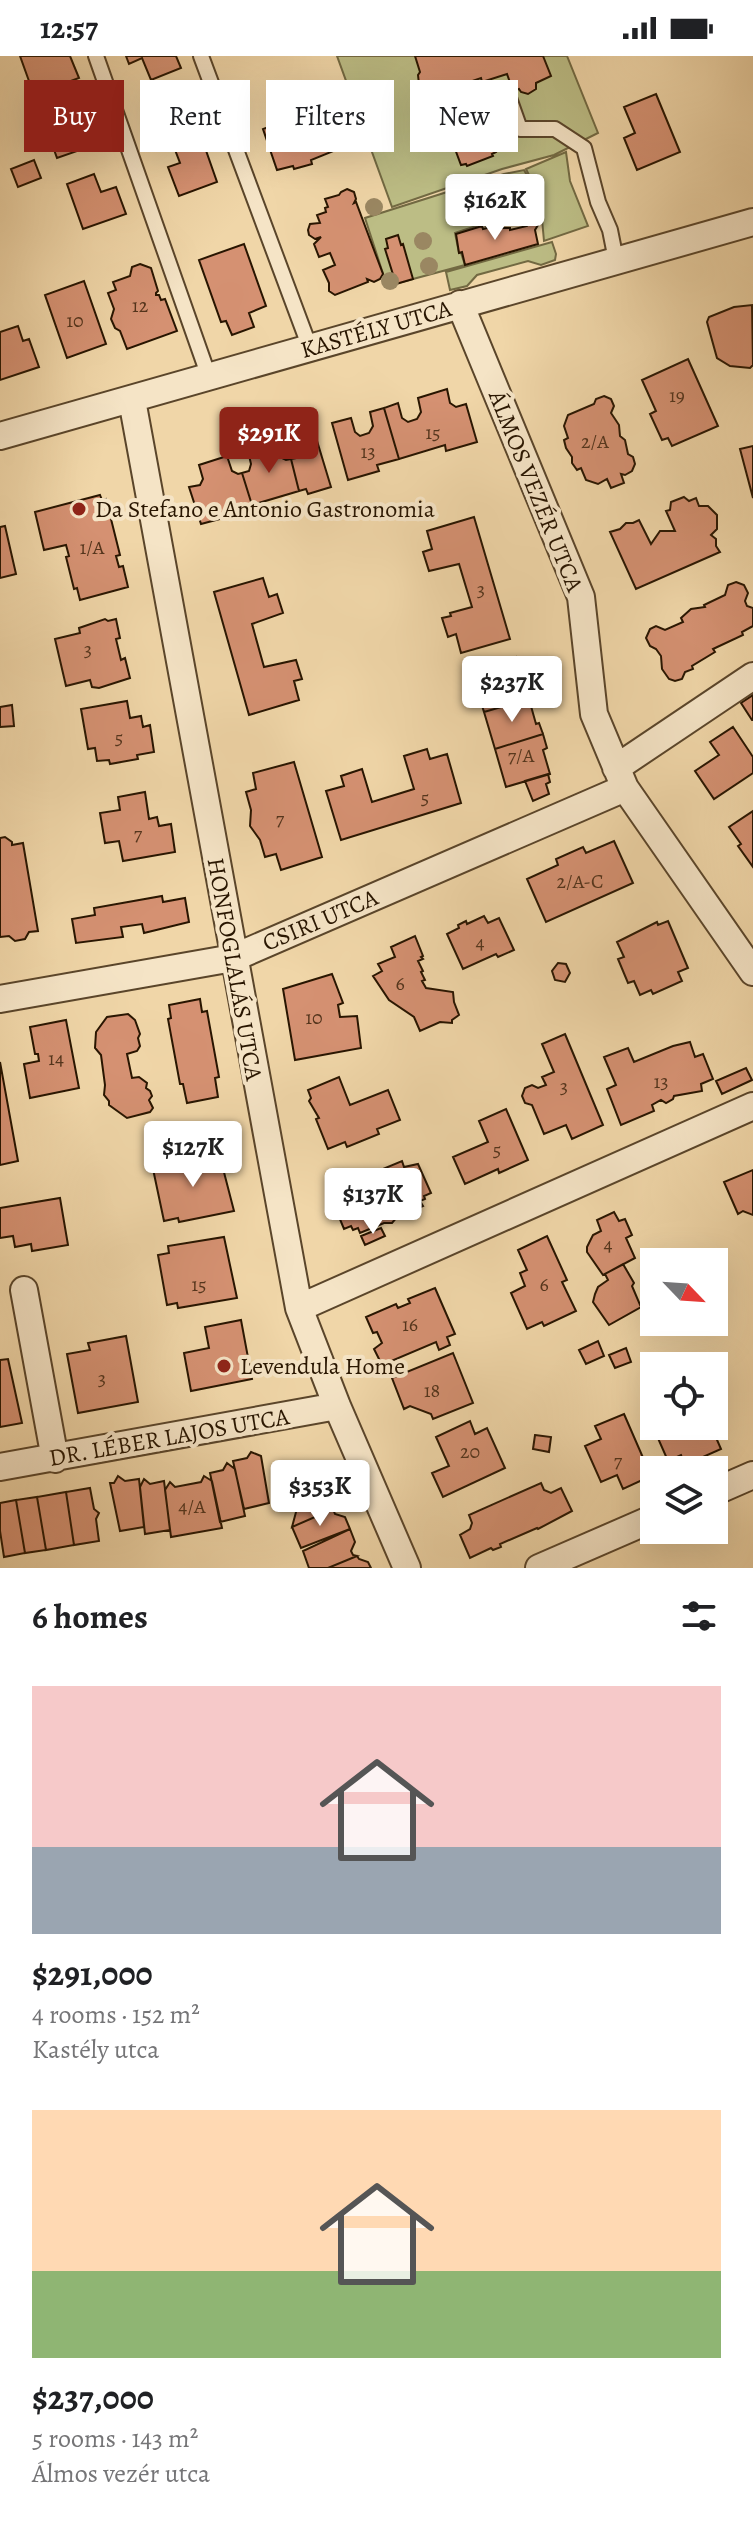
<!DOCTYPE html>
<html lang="en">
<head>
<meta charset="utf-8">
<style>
	body { margin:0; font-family:Alegreya,serif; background:#f6f6f6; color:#202124; height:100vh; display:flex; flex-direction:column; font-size:30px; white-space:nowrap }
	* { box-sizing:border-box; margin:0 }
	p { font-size:26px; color:#757577 }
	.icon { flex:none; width:44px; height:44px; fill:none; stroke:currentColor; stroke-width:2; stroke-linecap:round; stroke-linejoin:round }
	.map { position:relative; height:1512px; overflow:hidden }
	.panel { display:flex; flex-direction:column; background:#fff; flex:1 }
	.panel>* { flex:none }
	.top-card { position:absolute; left:24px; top:24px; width:706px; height:72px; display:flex; gap:16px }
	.needle { width:52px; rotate:115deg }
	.buttons { position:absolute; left:640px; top:1192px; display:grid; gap:16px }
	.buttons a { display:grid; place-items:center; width:88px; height:88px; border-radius:0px; background:#fff; box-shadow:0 8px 32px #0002; font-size:40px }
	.price { position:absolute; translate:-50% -68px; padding:0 18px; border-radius:8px; background:#fff; color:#222; font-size:26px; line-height:52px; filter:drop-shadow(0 2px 4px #0008) }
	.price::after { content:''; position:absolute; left:50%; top:48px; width:24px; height:18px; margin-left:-12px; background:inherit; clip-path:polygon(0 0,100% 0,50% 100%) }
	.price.active { background:#8f2418; color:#fff }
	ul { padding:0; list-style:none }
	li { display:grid; align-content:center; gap:16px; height:424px; padding:0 32px }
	li span { display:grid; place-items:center; height:248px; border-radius:0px; color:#555 }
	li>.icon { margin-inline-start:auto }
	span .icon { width:144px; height:144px; fill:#fffc; stroke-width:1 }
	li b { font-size:34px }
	h2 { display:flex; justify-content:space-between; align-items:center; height:96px; padding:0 32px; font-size:34px }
	.pill { padding:0 28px; border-radius:0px; background:#fff; box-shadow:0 8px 32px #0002; font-size:28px; line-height:72px }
	.pill.active { background:#8f2418; color:#fff }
	.status { display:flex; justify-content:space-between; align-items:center; height:56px; padding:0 40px; background:#fff; direction:ltr }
	.status svg { height:22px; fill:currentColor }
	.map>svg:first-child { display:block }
	.green { fill:#bcbd85; stroke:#726942; stroke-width:2 }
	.building { fill:#d59172; stroke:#281500; stroke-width:2 }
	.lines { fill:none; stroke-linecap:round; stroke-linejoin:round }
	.lane-casing { stroke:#5a452a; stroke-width:18 }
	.street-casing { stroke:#5a452a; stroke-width:30 }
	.lane { stroke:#f5e4c6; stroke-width:14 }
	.street { stroke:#f5e4c6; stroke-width:26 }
	.tree { fill:#9a8762 }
	.poi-dot { fill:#8f2418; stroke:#f5e4c6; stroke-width:3 }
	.labels { text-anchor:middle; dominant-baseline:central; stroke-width:8; stroke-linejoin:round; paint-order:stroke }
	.number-label { font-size:20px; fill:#53341c }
	.street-label { font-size:24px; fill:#281500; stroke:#f5e4c6 }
	.poi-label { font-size:24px; fill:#281500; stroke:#f5e4c6; text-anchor:start }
</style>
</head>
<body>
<div class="status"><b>12:57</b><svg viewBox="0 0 49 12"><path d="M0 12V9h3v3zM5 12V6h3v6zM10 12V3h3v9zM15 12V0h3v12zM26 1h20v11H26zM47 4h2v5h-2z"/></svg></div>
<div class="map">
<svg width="753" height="1512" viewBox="0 0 753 1512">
	<rect width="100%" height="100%" fill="#f0d6a8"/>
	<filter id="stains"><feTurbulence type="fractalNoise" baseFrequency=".0025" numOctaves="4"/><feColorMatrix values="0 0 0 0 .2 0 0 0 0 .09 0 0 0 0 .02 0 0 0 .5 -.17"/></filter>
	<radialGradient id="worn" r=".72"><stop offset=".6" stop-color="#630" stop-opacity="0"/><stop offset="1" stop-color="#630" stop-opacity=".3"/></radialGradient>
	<path class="green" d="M337 0H567L598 77 554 99 502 113 392 151Z
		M566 96 570 125 588 170 544 185 542 163 537 160 519 165 512 139 526 137 531 123 526 113Z
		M524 114 529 123 525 136 510 138 517 166 488 171 482 168 455 177 459 197H461L465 209 387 230 365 162 504 118Z
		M552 186 556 198 555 204 541 209 528 205 477 219 467 230 450 234 446 216Z"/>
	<path class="building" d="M20 0H70L79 22 60 29 61 33 44 39 43 35 34 39Z
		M126 0H176L181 12 151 24 142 2 129 8Z
		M415 0H543L551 20 536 27V33L528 38 521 36 519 33 513 35 507 18 482 26 481 22 469 26 479 50 483 49 496 84 492 85 496 96 492 98 493 100 467 110 466 108 461 109 442 58 437 60 427 33 419 28 418 19 420 16Z
		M315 33 336 94 311 104 312 108 294 113 293 110 277 114 263 73 282 66 281 62 285 54 289 53 285 42Z
		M656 38 680 96 637 114 624 82 635 77 624 51Z
		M85 41 95 68 77 75 83 93 57 102 41 57Z
		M189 46 217 126 179 140 168 111 180 107 172 86 160 90 149 61Z
		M34 104 41 122 18 131 11 113Z
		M94 118 101 136 116 131 126 158 83 173 67 128Z
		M347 133 354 136 356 143 354 147 356 146 383 218 380 223 374 226 367 223 368 226 335 239 329 235V227L323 214 335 209 330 197 319 201 314 188 321 181 315 183 309 179 308 174 310 168 320 167 317 159 326 156 325 152 328 151 325 143 339 139 341 136Z
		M534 163 538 169 535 174 538 188 465 209 462 196 459 197 456 178 482 170 483 173 499 169 500 172H510V174L527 170 529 165Z
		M398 179 401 189 403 188 413 223 396 228 385 193 388 192 386 183Z
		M244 188 266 250 249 257 254 271 232 279 226 265 221 266 199 204Z
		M140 208 151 212 158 235 156 237V239H159L161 244 165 243 177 275 127 293 120 275 115 272 111 263 114 253 108 237 116 234 113 226 130 220 132 211Z
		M84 225 106 288 67 302 45 239Z
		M752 249 753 309 750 312 730 310 717 302 707 266 709 261 734 251Z
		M18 270 23 285 29 283 39 311 0 324V276Z
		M688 303 718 370 672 390 668 382 662 384 650 358 656 355 642 324Z
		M447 333 450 347 456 351 466 348 477 386 446 395 445 389 399 403 384 352 398 347 402 362 408 366 417 363 421 356 418 342Z
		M604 340 611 343 614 350 611 357 619 369 620 380 625 384 628 398 633 401 635 408 632 415 625 419 621 418 624 427 611 432 607 423 598 428 586 424 581 412 577 414 572 407V401L566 392 564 384 568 382 564 370 568 359 594 348 596 343Z
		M384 352 399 403 377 409 379 415 348 424 332 367 351 362 355 376 360 380 369 377 373 370 370 356Z
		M305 358 310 376 314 375 331 431 308 438 306 433 299 435 291 403 296 402 299 396 295 382 297 381 292 361Z
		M268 387H276L280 401 286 404 291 403 299 435 252 449 242 417 249 415 251 408 248 395Z
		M753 390V442L740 393Z
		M227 400 232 415 238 418 242 417 252 449 230 455 231 460 201 468 189 431 200 429 203 423 199 409Z
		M100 439 102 444 106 443 120 499 116 500 119 511 123 510 128 531 80 544 77 532 74 533 66 501 69 500 66 489 44 494 35 456Z
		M684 441 689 445 696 442 699 450H708L717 459V473L711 479 716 483V490L720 496 636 533 610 476 620 473 626 467H633L639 464 651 488 660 475H675L666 455 670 454 671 446Z
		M474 461 510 583 461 597 456 578 448 581 442 562 451 560 450 557 472 551 459 508 429 515 423 496 432 493 427 475Z
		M5 470 16 518 0 522V471Z
		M263 522 269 541 277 538 283 557 252 568 264 611 296 604 302 623 294 625 299 644 249 659 214 536Z
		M736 526 744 529 748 537 745 545 747 550 753 552V570L742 576 743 579 713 593 715 596 692 610 693 613 685 616 682 623 675 625 669 623 662 613 661 600 656 593 650 590 646 582 650 573 656 570 665 574 683 566 681 562 691 553 705 551 704 549 725 539 728 529Z
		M105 563 108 565 116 563 120 582 116 583 121 604 125 602 130 622 99 632 92 631 90 624 66 630 55 583 80 577 79 572Z
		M516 601 529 643 484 656 471 614Z
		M753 639V664H752L741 647Z
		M529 643 536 668 539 667 543 678 495 693 484 656Z
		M127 645 130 662 141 660 143 671 150 669 154 696 137 699 138 703 110 708 109 704 97 705 95 692 88 693 81 653Z
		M12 649 14 670 0 671V651Z
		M733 671 753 701V717L714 743 695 715 719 699 710 686Z
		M543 678 547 692 543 694 550 718 506 731 495 693Z
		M427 693 430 703 447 698 461 747 341 784 326 735 344 730 341 720 362 713 372 746 414 733 404 700Z
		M294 706 322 801 281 814 276 798 265 801 260 784 250 770 251 754 246 736 256 733 253 717Z
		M548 718 550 726 546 728 549 738 533 745 525 725Z
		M145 736 149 763 157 761 159 770 171 768 175 796 123 805 119 785 105 787 100 757 120 754 118 741Z
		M753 755V811L738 790 741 788 729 771Z
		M5 781 12 786V789L23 787 38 875 29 876 25 883 15 885 9 880 0 881V782Z
		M614 785 633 827 546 866 527 823 558 809 556 803 583 791 586 797Z
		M162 840 163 846 185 842 189 866 144 877 142 868 121 871 123 881 76 887 72 863 95 859 94 852Z
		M484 860 488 867 499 862 514 894 498 901 496 898 463 913 447 878 459 872 458 869 466 865 467 868Z
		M668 865 688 912 678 916 682 925 653 938 651 934 640 939 634 925 628 927 618 903 624 901 617 886 657 866 658 869Z
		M415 880 423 900 421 901 423 903 418 905 423 915 421 916 425 924 422 925 426 932 453 936 454 946 459 959 452 964V967L440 966 420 975 414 961 389 944 373 920 382 915 378 908 395 901 391 891Z
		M558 907 566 908 570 917 565 926 555 924 552 915Z
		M332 918 343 947 338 949 340 961 357 960 361 992 295 1004 283 933Z
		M200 943 202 956 207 955 219 1021 215 1022 218 1041 187 1047 183 1028H180L168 963 171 962 169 949Z
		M128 958 135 964 140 978 138 982 140 990 137 995 127 998 132 1022 139 1021 147 1027 146 1032 150 1035 152 1040 149 1044 153 1052 150 1056 127 1062 109 1049V1045L104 1039 105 1029 101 999 95 992 96 976 107 961Z
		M66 964 79 1032 30 1042 24 1008 39 1005 38 998H35L30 971Z
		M565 978 603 1069 572 1083 566 1069 544 1078 532 1049 525 1047 522 1040 525 1032 532 1029 538 1032 546 1029 542 1021 554 1016 542 988Z
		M690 986 695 1001 703 998 713 1023 701 1028 702 1035 674 1040 673 1043 666 1047 661 1044 652 1049 654 1055 621 1069 607 1033 616 1029 604 1001 628 992 634 1006 673 990Z
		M0 1006 18 1105 0 1109Z
		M746 1012 752 1024 722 1038 716 1025Z
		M339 1021 350 1049 388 1034 400 1064 377 1073 379 1078 347 1091 345 1086 328 1093 316 1063 319 1062 309 1045 311 1042 308 1034Z
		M506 1053 528 1104 499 1117 498 1113 465 1128 453 1101 488 1086 479 1065Z
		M219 1097 234 1155 179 1166 178 1162 164 1165 153 1113 168 1110 167 1107Z
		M402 1105 404 1111 418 1108 431 1137 424 1140 425 1143 420 1145 423 1150 397 1161 392 1167H384L360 1177 358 1172 353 1174 351 1170 344 1173 332 1144 335 1143 333 1139 344 1134 341 1126 364 1116 368 1126 380 1121 378 1115Z
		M753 1114V1159L743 1155 738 1158 724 1126Z
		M60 1142 68 1189 32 1195 31 1188 15 1191 13 1180 0 1182V1152Z
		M614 1156 619 1165 625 1163 632 1179 626 1182 635 1202 603 1219 587 1196V1191L593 1179 601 1175 597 1164Z
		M381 1172 385 1180 365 1189 361 1180Z
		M547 1180 567 1224 562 1226 576 1255 544 1270 542 1266 527 1273 511 1237 525 1230 520 1217 527 1214 518 1194Z
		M224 1181 237 1242 178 1252 177 1247 167 1249 158 1199 169 1197 168 1190Z
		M695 1194 701 1195 709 1206H691V1199Z
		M623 1208 634 1227 632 1230 641 1251 609 1269 593 1246 595 1238 598 1231 608 1224 605 1218Z
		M435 1232 455 1278 447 1281 450 1289 439 1294 436 1286 382 1309 374 1293 382 1287 377 1276 373 1277 366 1261 396 1248 398 1252 410 1247 408 1243Z
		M241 1264 252 1323 191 1335 184 1297 209 1292 205 1271Z
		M126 1280 138 1346 78 1357 67 1298 90 1294 88 1287Z
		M598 1285 604 1300 586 1308 579 1294Z
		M626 1292 631 1306 615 1312 609 1299Z
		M453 1297 473 1347 433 1363 431 1358 410 1350 404 1353 392 1322Z
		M8 1303 22 1367 0 1371V1304Z
		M654 1336V1370H711L721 1393 685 1409 681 1399 668 1405 646 1355 649 1354 643 1340Z
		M624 1358 651 1420 623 1433 617 1419 601 1426 585 1390 601 1383 595 1370Z
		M470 1365 475 1378 487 1372 505 1412 443 1441 432 1417 449 1410 436 1381Z
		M535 1379 551 1381 549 1396 533 1393Z
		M251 1396 261 1400 269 1447 244 1453 233 1405 247 1402Z
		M316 1405 323 1408 330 1427 337 1430 345 1448 292 1471 306 1419H308L306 1415 309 1409Z
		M227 1407 235 1413 245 1460 220 1466 210 1417 223 1414Z
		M118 1420 125 1425 139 1423 144 1471 120 1475 110 1427H114Z
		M204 1420 212 1425 222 1472 171 1481 165 1434 170 1426 175 1431 201 1426Z
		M144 1423 150 1428 164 1425 170 1474 145 1478 140 1431Z
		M541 1427 544 1434 551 1437 561 1432 572 1455 538 1473 537 1472 500 1488 501 1491 493 1494 491 1492 470 1502 460 1479 470 1473 472 1467 469 1459Z
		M90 1432 94 1453 99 1457 96 1463 99 1485 74 1489 66 1436Z
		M66 1436 74 1489 46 1494 37 1441Z
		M37 1441 46 1494 25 1497 16 1444Z
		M16 1444 25 1497 4 1501 0 1475V1447Z
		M333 1453 335 1458 345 1461 350 1473 301 1492 292 1471Z
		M350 1473 355 1486 351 1495 353 1499 357 1500 328 1512H309L303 1495Z
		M357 1500 359 1503 368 1506 371 1512H328Z"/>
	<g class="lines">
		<g class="lane-casing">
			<path id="lane" d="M96 0 209 321
				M201 0 310 292
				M509 42 520 73H555L584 92 598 146 610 174 616 204"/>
		</g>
		<g class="street-casing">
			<path id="street" d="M460 248 581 541 594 658 625 732 753 916
				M132 344 299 1252 337 1350 407 1512
				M0 380 753 166
				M616 712 753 620
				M0 943 233 902 625 732
				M24 1234 55 1403
				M299 1252 753 1050
				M0 1411 337 1350
				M714 1436 753 1419
				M539 1512 654 1462"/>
		</g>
		<use href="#lane" class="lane"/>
		<use href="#street" class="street"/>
	</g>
	<g class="tree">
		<circle cx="464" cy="145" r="9"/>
		<circle cx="374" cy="151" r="9"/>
		<circle cx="423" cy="185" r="9"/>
		<circle cx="429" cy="210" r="9"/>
		<circle cx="390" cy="225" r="9"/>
	</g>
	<g class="poi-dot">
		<circle cx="79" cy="453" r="8"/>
		<circle cx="224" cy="1310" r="8"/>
	</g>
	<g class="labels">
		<g class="number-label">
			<text x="140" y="249">12</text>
			<text x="75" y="264">10</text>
			<text x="677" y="339">19</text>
			<text x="433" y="376">15</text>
			<text x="595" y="385">2/A</text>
			<text x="368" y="395">13</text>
			<text x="92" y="491">1/A</text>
			<text x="481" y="533">3</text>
			<text x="88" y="593">3</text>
			<text x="119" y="681">5</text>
			<text x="521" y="699">7/A</text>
			<text x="425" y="741">5</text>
			<text x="280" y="762">7</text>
			<text x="138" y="777">7</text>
			<text x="580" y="825">2/A-C</text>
			<text x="480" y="886">4</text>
			<text x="400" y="927">6</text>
			<text x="314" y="961">10</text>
			<text x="56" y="1002">14</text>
			<text x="661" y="1025">13</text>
			<text x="564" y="1030">3</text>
			<text x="497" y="1093">5</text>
			<text x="608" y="1188">4</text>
			<text x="199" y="1228">15</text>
			<text x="544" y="1228">6</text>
			<text x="410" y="1268">16</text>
			<text x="102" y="1322">3</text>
			<text x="432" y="1334">18</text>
			<text x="470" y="1395">20</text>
			<text x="618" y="1404">7</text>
			<text x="192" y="1450">4/A</text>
		</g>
		<g class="street-label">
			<text transform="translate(376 273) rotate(-16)">KASTÉLY UTCA</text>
			<text transform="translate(536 435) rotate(68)">ÁLMOS VEZÉR UTCA</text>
			<text transform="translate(320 864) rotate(-23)">CSIRI UTCA</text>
			<text transform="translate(235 913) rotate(80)">HONFOGLALÁS UTCA</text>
			<text transform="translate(169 1381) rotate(-10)">DR. LÉBER LAJOS UTCA</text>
		</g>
		<g class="poi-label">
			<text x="95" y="453">Da Stefano e Antonio Gastronomia</text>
			<text x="240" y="1310">Levendula Home</text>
		</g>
	</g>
	<rect width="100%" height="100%" filter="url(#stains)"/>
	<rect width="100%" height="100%" fill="url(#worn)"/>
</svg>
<div class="buttons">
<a><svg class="needle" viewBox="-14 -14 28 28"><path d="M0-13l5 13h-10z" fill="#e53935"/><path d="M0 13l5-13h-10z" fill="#757577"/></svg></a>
<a><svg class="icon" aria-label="locate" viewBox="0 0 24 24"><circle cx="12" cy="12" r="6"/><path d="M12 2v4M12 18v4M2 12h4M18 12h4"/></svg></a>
<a><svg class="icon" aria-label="layers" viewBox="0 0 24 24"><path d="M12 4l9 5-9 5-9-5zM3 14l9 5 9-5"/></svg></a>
</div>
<b class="price" style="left:495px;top:186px">$162K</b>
<b class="price active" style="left:269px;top:419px">$291K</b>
<b class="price" style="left:512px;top:668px">$237K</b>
<b class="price" style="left:193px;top:1133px">$127K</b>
<b class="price" style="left:373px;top:1180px">$137K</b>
<b class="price" style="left:320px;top:1472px">$353K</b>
<div class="top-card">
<a class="pill active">Buy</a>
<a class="pill">Rent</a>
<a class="pill">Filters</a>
<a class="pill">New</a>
</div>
</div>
<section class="panel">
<h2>6 homes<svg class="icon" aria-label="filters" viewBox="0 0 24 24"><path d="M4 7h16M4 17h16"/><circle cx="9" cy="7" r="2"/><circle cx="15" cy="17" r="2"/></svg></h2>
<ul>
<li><span style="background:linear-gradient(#f6c9c9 65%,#9aa5b1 0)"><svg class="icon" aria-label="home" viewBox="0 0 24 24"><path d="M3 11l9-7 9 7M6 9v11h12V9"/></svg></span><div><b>$291,000</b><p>4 rooms · 152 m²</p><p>Kastély utca</p></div></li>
<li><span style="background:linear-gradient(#ffd9b3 65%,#8fb573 0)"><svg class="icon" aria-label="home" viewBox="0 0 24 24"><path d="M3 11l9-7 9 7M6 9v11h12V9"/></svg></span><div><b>$237,000</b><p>5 rooms · 143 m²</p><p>Álmos vezér utca</p></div></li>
</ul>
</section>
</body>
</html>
